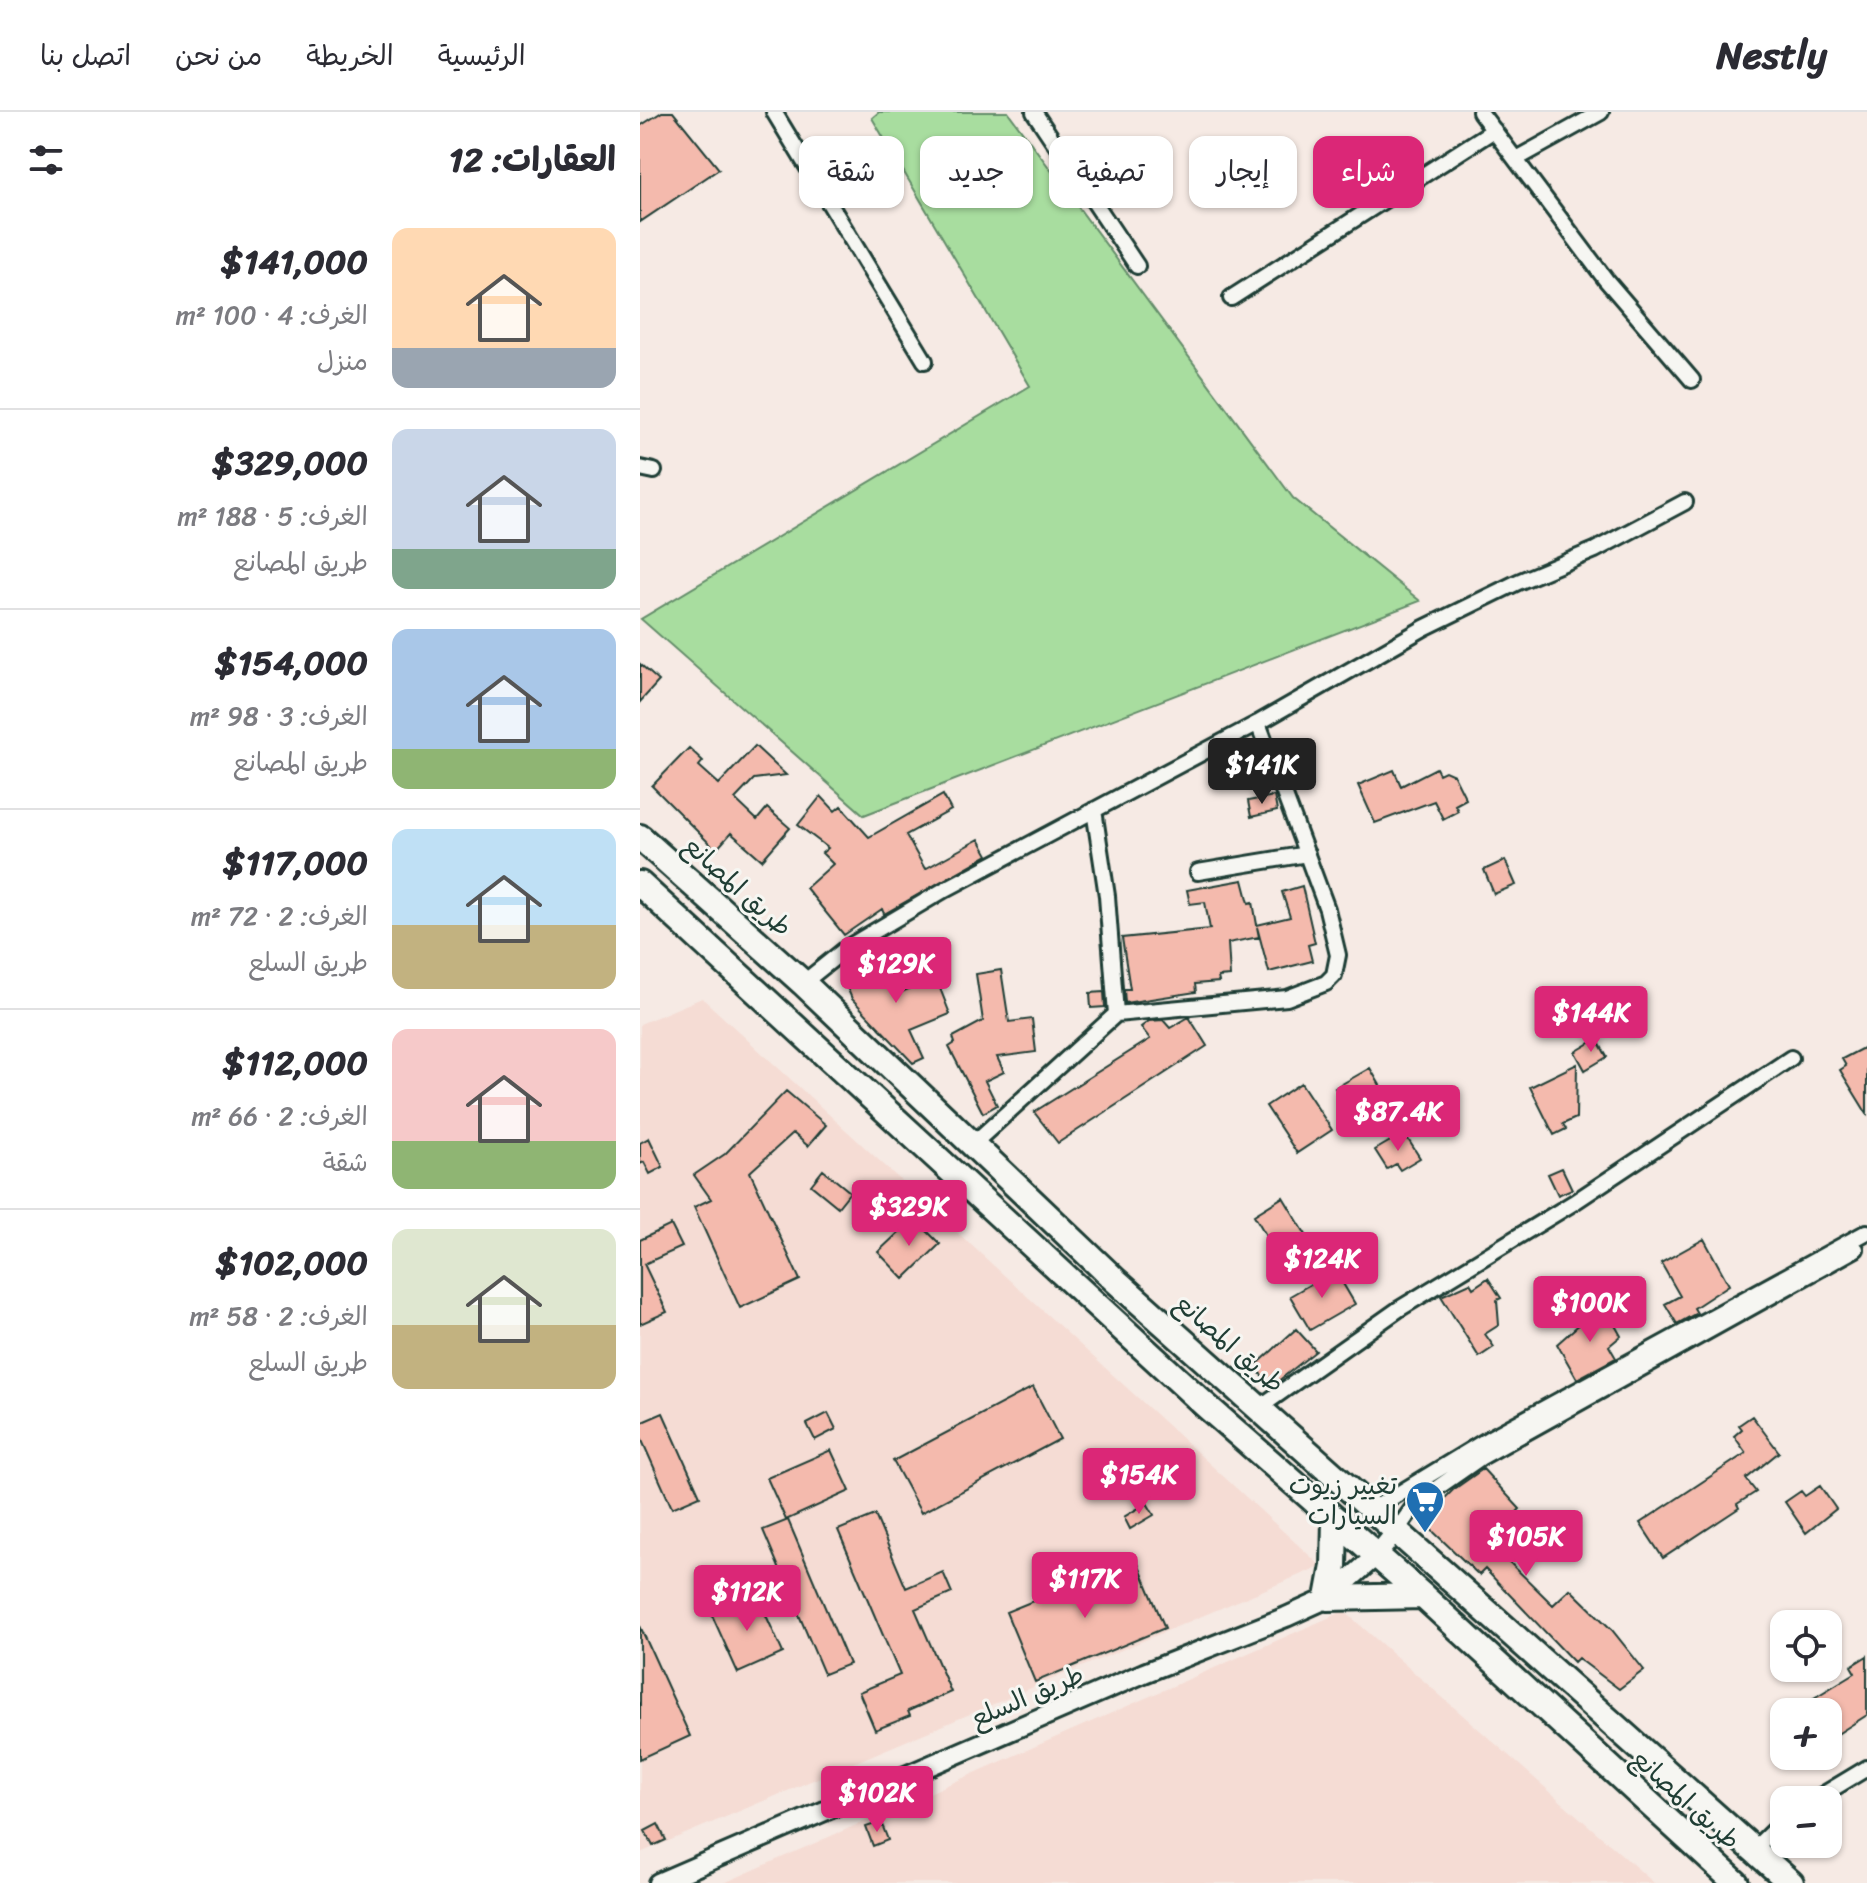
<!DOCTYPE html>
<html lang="ar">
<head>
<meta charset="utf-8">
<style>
	body { margin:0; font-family:Sriracha,"Playpen Sans Arabic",sans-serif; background:#f7f7f7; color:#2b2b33; direction:rtl; height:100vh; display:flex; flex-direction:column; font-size:30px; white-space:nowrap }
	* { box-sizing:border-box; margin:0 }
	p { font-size:26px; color:#7c7c81 }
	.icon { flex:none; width:44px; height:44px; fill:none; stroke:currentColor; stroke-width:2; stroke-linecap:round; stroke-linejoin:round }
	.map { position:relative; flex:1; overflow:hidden; direction:ltr }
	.panel { display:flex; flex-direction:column; background:#fff; width:640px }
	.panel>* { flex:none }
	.hud { position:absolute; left:24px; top:24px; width:760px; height:72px; direction:rtl; display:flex; gap:16px }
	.fabs { position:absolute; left:1130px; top:1498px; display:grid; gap:16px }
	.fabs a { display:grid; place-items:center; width:72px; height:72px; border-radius:16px; background:#fff; box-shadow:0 2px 6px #0004; font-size:40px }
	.price { position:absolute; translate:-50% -68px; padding:0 18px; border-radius:8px; background:#db2777; color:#fff; font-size:26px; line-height:52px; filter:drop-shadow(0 2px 4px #0008) }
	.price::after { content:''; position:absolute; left:50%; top:48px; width:24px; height:18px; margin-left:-12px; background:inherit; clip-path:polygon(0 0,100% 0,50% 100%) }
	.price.current { background:#222; color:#fff }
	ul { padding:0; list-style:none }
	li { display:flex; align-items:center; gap:24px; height:200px; padding:0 24px }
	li+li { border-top:2px solid #e1e1e2 }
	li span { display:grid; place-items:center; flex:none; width:224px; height:160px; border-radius:16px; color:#555 }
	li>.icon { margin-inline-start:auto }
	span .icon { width:96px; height:96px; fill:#fffc; stroke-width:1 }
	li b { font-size:34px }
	h2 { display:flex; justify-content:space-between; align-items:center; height:96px; padding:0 24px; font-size:34px }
	.chip { padding:0 28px; border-radius:16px; background:#fff; box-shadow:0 2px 6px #0004; font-size:28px; line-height:72px }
	.chip.current { background:#db2777; color:#fff }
	header { display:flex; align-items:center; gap:48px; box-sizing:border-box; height:112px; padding:0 40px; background:#fff; border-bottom:2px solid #e1e1e2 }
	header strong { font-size:38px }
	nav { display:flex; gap:44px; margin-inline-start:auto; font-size:28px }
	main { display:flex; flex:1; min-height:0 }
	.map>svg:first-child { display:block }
	.built { fill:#f5dcd4 }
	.green { fill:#a8dd9f; stroke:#648d6a; stroke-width:2 }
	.building { fill:#f4baad; stroke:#1f3d34; stroke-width:2 }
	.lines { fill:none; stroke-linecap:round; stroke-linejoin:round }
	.minor-casing { stroke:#1f3d34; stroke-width:20 }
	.tertiary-casing { stroke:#1f3d34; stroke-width:24 }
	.primary-casing { stroke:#1f3d34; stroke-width:30 }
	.minor { stroke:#f6f6f2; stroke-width:14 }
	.tertiary { stroke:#f6f6f2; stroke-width:18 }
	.primary { stroke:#f6f6f2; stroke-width:24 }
	.labels { text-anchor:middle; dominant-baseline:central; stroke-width:6; stroke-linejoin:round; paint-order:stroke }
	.street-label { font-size:26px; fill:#1f3d34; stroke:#f6f6f2 }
	.poi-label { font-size:26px; fill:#1f3d34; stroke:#f6f6f2; text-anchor:end }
</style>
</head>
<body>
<header>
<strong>Nestly</strong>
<nav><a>الرئيسية</a><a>الخريطة</a><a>من نحن</a><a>اتصل بنا</a></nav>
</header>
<main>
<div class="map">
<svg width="1227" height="1771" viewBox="0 0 1227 1771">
	<rect width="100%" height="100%" fill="#f6eae4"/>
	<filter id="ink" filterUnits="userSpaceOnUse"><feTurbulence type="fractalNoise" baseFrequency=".0125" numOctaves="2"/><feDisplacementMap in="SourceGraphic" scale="16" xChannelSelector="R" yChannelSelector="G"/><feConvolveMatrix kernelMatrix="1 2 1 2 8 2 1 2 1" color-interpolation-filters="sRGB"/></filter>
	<g filter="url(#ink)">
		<path class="built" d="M62 886 681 1454 0 1741V912Z
			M704 1499 1014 1771H84Z"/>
		<path class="green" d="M239 0H368L653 386 780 489 224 703 1 507 390 274 232 6Z"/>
		<path class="building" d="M22 0H33L79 57 0 110V14Z
			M0 552 19 569 0 590Z
			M115 634 146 663 114 667 95 687 117 708 127 696 150 716 122 748 91 721 76 738 12 674 49 636 63 649 59 654 79 672Z
			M796 656 799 662 805 659 814 663 826 687 815 693 818 699 803 707 794 689 735 711 718 673 754 658 761 674Z
			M303 683 311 698 266 723 285 757 339 727 348 743 244 802 242 797 204 823 166 776 193 752 182 741 188 736 158 713 181 684 195 699 201 694 229 725Z
			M634 684 637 699 611 705 608 689Z
			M865 748 876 773 854 782 844 758Z
			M603 768 609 791 613 790 617 813 650 805 642 780 662 774 675 831 668 833 672 849 629 860 617 815 619 825 588 831 590 864 578 865 579 870 555 872 556 880 485 891 484 877H490L482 826 570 817 565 790 550 792 547 778Z
			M234 842 254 883 296 866 310 902 271 918 284 946 273 951 212 887 206 873 210 871 206 861 213 857 211 852Z
			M361 858 369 910 392 907 396 940 357 945 364 960 345 969 357 993 343 1001 309 935 315 931 313 925 343 909 336 862Z
			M464 880 465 895 451 896 450 881Z
			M549 905 567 934 418 1031 394 1000 510 927 501 915 509 909 523 908 530 916Z
			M957 927 967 945 945 958 935 940Z
			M1227 934V1002L1200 958 1206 954 1202 947Z
			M937 952 936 1006 923 1012 926 1017 914 1023 890 975Z
			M730 956 748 987 714 1007 695 976Z
			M661 971 692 1018 657 1041 626 994Z
			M146 979 186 1013 168 1034 153 1021 110 1060 160 1168 100 1196 54 1095 71 1087 54 1063 85 1042Z
			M764 1021 780 1046 760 1058 756 1052 747 1057 735 1038Z
			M9 1026 23 1055 10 1062 4 1050 0 1052V1031Z
			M922 1056 932 1077 918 1083 908 1062Z
			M183 1058 210 1080 198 1095 171 1073Z
			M643 1085 666 1123 636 1140 614 1103Z
			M274 1106 300 1132 264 1167 238 1140Z
			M31 1113 42 1135 4 1152 27 1200 0 1212V1128Z
			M1064 1127 1089 1173 1054 1196 1057 1201 1037 1212 1025 1192 1040 1184 1021 1151Z
			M695 1158 715 1192 670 1218 650 1184Z
			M848 1166 861 1186 857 1188 859 1213 845 1222 854 1235 839 1245 801 1184 830 1171 833 1176Z
			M967 1199 981 1224 969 1234 976 1246 937 1267 917 1232 951 1202 955 1206Z
			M656 1217 676 1239 632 1274 614 1255Z
			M393 1275 420 1327 281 1401 253 1349Z
			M23 1301 60 1384 32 1396 0 1324V1311Z
			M188 1301 196 1317 175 1328 167 1312Z
			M1112 1304 1139 1340 1106 1367 1116 1380 1097 1392 1099 1396 1023 1446 1000 1411 1106 1341 1094 1324 1102 1317 1099 1313Z
			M191 1338 210 1379 146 1408 127 1366Z
			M843 1357 880 1397 854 1424 861 1430 855 1436 913 1493 930 1477 972 1518 1004 1558 979 1577 938 1546 934 1550 845 1457 839 1463 782 1409 813 1378Z
			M1180 1374 1196 1397 1166 1421 1145 1390 1161 1379 1165 1384Z
			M507 1391 514 1403 490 1417 484 1405Z
			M235 1403 266 1476 303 1460 312 1481 275 1497 311 1580 268 1599 270 1604 235 1618 219 1580 260 1563 198 1418Z
			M148 1408 209 1552 184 1562 123 1418Z
			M496 1447 525 1516 395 1570 366 1500Z
			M116 1481 143 1541 98 1561 71 1501Z
			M0 1514 50 1624 0 1647Z
			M1227 1544V1603L1188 1628V1600H1151L1215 1561 1211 1554Z
			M241 1710 248 1728 233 1734 226 1715Z
			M18 1712 26 1728 13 1734 5 1719Z"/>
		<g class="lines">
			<g class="minor-casing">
				<path id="minor" d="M134 0 285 249
					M394 0 497 154
					M840 0 966 168 1052 268
					M876 47 961 0
					M591 186 854 18
					M0 356 14 359
					M558 760 667 742
					M163 871 208 835 304 778 618 611 784 516 878 470 955 438 1045 390
					M476 902 647 886 686 871 694 863 698 843 687 797 618 611
					M333 1032 476 902 467 784 454 698
					M620 1295 759 1197 933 1091 1151 946
					M735 1396 850 1326 1227 1120
					M757 1418 777 1390 840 1346 1216 1137
					M1174 1688 1227 1656
					M1114 1737 1144 1708"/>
			</g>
			<g class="tertiary-casing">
				<path id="tertiary" d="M18 1771 504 1561 646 1505 688 1486 737 1443 757 1418"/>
			</g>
			<g class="primary-casing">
				<path id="primary" d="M0 725 163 871 476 1169 1151 1771
					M0 772 564 1292 783 1484 1096 1771
					M695 1408 694 1454 688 1486 783 1484"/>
			</g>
			<use href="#minor" class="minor"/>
			<use href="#tertiary" class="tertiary"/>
			<use href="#primary" class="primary"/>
		</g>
	</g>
	<defs>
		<g id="supermarket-pin" transform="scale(2)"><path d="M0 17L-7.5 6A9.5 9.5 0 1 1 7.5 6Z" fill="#1f6fb2" stroke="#f6f6f2"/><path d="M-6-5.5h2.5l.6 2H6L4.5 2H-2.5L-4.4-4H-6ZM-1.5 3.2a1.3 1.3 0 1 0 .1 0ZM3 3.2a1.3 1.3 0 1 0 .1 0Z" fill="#fff"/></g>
	</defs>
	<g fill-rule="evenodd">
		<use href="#supermarket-pin" x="785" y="1388"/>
	</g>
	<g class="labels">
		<g class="street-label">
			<text transform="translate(98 774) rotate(42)">طريق المصانع</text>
			<text transform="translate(590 1231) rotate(41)">طريق المصانع</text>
			<text transform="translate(387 1584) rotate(-23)">طريق السلع</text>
			<text transform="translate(1046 1687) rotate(42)">طريق المصانع</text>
		</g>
		<g class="poi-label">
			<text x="757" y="1373">تغيير زيوت<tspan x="757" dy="30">السيارات</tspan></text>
		</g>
	</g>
</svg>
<div class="fabs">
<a><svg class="icon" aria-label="locate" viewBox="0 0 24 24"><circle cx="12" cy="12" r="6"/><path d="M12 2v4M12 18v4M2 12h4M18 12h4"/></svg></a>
<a>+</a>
<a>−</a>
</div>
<b class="price current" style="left:622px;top:694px">$141K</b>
<b class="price" style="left:256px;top:893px">$129K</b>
<b class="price" style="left:951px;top:942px">$144K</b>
<b class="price" style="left:758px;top:1041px">$87.4K</b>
<b class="price" style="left:269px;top:1136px">$329K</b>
<b class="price" style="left:682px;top:1188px">$124K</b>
<b class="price" style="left:950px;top:1232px">$100K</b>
<b class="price" style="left:499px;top:1404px">$154K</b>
<b class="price" style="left:886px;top:1466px">$105K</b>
<b class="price" style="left:445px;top:1508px">$117K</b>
<b class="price" style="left:107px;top:1521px">$112K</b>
<b class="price" style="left:237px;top:1722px">$102K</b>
<div class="hud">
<a class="chip current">شراء</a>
<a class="chip">إيجار</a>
<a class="chip">تصفية</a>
<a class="chip">جديد</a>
<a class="chip">شقة</a>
</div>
</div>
<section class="panel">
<h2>العقارات: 12<svg class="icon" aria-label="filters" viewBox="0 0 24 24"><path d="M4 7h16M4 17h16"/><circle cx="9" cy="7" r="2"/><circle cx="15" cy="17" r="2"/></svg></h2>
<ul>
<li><span style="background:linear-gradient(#ffd9b3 75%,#9aa5b1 0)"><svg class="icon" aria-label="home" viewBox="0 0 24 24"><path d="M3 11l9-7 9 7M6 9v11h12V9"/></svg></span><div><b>$141,000</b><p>الغرف: 4 · 100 m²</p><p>منزل</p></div></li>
<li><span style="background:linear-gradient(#c9d6e8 75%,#7fa58c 0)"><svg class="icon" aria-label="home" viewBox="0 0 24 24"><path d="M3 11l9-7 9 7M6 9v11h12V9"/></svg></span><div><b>$329,000</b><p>الغرف: 5 · 188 m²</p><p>طريق المصانع</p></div></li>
<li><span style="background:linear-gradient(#a9c7e8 75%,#8fb573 0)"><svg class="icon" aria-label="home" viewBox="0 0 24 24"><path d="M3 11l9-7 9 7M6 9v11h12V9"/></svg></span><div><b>$154,000</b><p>الغرف: 3 · 98 m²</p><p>طريق المصانع</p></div></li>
<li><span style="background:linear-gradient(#bfe0f5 60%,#c2b280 0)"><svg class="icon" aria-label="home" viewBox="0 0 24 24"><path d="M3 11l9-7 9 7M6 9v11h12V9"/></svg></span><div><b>$117,000</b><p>الغرف: 2 · 72 m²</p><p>طريق السلع</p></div></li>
<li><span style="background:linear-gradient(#f6c9c9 70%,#8fb573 0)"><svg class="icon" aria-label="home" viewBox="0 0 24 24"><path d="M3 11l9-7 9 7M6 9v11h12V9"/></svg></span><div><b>$112,000</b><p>الغرف: 2 · 66 m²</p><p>شقة</p></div></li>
<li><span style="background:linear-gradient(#dfe7d0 60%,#c2b280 0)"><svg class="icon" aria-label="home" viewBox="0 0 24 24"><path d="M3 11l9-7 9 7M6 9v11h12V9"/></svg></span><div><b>$102,000</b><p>الغرف: 2 · 58 m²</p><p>طريق السلع</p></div></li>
</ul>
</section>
</main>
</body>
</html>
